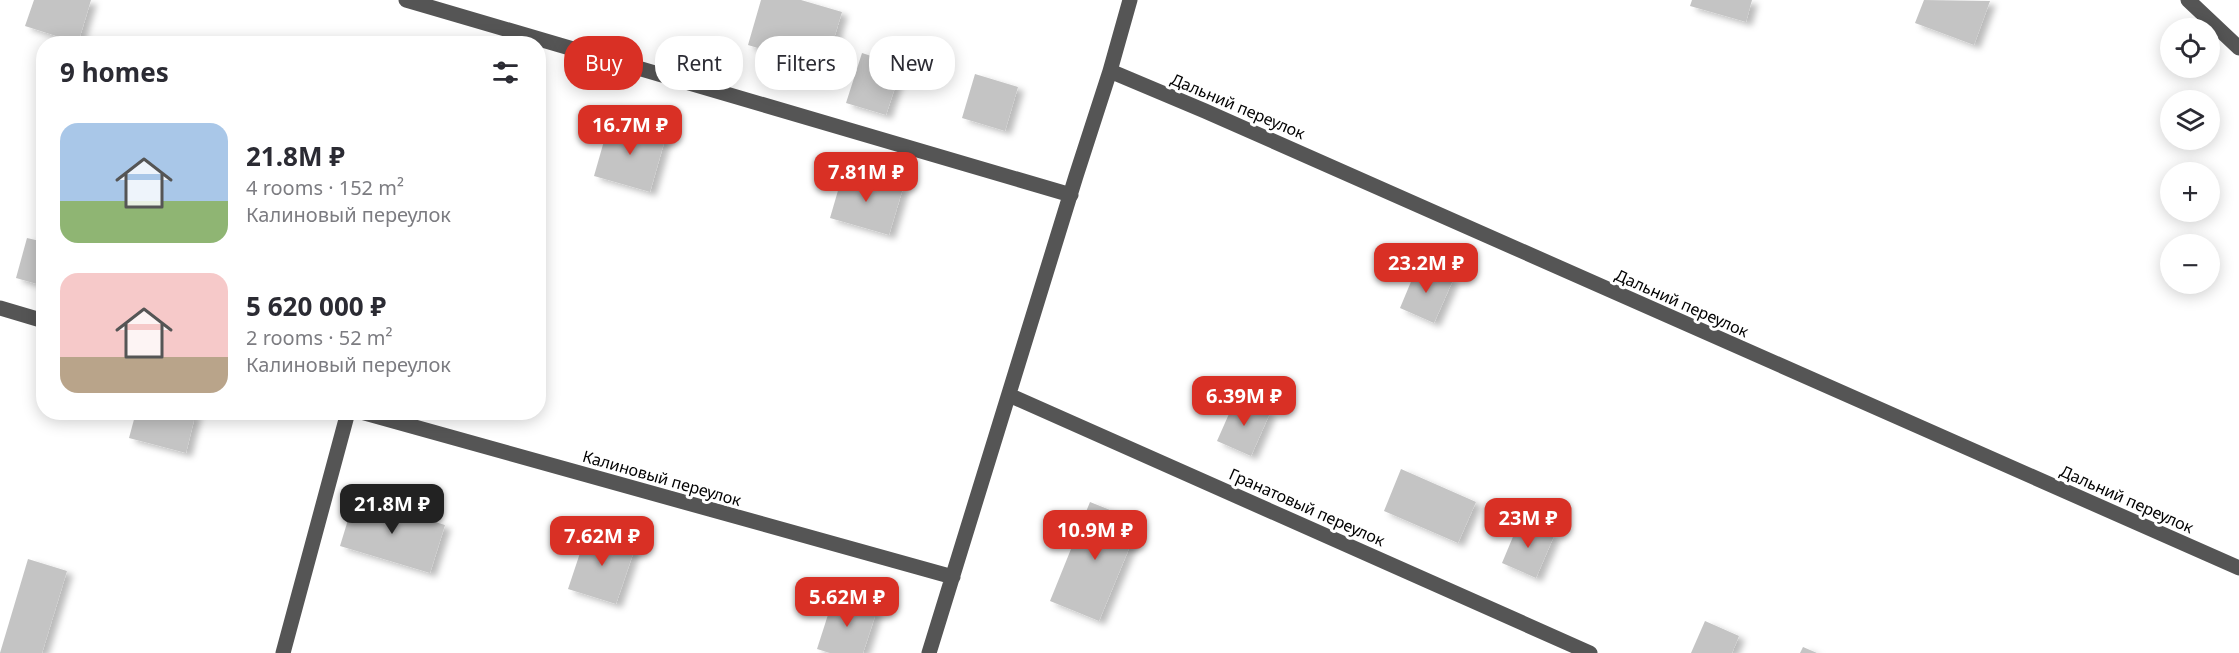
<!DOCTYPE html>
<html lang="en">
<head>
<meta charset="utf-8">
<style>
	body { margin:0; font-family:"Noto Sans",sans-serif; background:#f7f7f7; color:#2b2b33; height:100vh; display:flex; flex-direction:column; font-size:22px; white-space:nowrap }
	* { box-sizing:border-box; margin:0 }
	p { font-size:20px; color:#7c7c81 }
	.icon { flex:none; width:33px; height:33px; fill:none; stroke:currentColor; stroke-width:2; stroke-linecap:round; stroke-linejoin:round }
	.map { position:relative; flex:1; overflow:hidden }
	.details { position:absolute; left:36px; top:36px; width:510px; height:384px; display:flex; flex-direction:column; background:#fff; border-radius:24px; box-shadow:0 3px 15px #0003 }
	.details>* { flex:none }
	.hud { position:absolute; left:564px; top:36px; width:570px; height:54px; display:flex; gap:12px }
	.buttons { position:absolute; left:2160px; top:18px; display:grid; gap:12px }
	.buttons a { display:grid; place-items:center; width:60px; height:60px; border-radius:50%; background:#fff; box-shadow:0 3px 15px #0003; font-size:30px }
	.price { position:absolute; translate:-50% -51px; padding:0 14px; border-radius:12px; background:#d93025; color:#fff; font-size:20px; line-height:39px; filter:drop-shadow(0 2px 3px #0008) }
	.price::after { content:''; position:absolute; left:50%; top:36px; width:18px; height:14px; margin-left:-9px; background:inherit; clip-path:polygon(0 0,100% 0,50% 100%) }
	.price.active { background:#222; color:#fff }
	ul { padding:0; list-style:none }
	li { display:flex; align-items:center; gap:18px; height:150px; padding:0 24px }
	li span { display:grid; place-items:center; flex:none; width:168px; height:120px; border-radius:18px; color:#555 }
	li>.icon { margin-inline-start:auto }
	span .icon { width:72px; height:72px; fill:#fffc; stroke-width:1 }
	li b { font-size:26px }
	h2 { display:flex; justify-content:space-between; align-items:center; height:72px; padding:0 24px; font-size:26px }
	.chip { padding:0 21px; border-radius:24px; background:#fff; box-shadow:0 3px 15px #0003; font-size:21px; line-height:54px }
	.chip.active { background:#d93025; color:#fff }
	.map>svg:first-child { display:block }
	.building { fill:#c4c4c4; filter:url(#shadow) }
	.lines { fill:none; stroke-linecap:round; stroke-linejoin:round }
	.minor { stroke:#555; stroke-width:15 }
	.labels { text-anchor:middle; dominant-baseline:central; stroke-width:6; stroke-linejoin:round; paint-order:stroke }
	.street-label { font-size:16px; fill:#000; stroke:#fff }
</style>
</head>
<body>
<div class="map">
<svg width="2239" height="653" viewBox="0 0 2239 653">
	<defs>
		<filter id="shadow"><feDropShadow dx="6" dy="4" stdDeviation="3" flood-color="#0004"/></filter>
	</defs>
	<rect width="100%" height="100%" fill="#fff"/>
	<path class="building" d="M34 0H91L78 43 25 26Z
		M761 0H801L842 12 825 68 748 45Z
		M1692 0H1752L1746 22 1690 6Z
		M1924 0 1990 1 1974 45 1915 23Z
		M862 53 902 66 886 115 846 103Z
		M975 74 1018 87 1005 131 962 118Z
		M610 120 666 136 650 192 594 176Z
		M844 170 903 188 889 235 830 218Z
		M27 238 44 242V286L16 278Z
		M1418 265 1453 280 1434 323 1400 308Z
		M1236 398 1270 413 1251 456 1217 441Z
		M136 412H196L186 453 129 438Z
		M1401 469 1476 502 1458 543 1384 511Z
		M355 497 445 525 430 573 340 546Z
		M1090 502 1140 522 1099 621 1050 601Z
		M1520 520 1554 536 1536 578 1502 563Z
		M588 529 636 545 616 604 568 589Z
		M28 559 67 571 42 653H0Z
		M834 596 877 610 863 653H830L817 649Z
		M1705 621 1739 636 1732 653H1691Z
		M1803 647 1817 653H1800Z"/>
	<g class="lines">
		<path class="minor" d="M406 0 1071 195
			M2188 0 2239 48
			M1110 71 1205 111 2239 568
			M0 308 44 321
			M1009 395 1590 653
			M361 412 953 577
			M283 653 348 412
			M929 653 1076 176 1110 71 1130 0"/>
	</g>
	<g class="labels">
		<g class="street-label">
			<text transform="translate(1238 106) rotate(23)">Дальний переулок</text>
			<text transform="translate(1682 303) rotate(24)">Дальний переулок</text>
			<text transform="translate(662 478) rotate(16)">Калиновый переулок</text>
			<text transform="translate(2127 499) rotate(24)">Дальний переулок</text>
			<text transform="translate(1307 507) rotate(24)">Гранатовый переулок</text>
		</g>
	</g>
</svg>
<div class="buttons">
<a><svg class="icon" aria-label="locate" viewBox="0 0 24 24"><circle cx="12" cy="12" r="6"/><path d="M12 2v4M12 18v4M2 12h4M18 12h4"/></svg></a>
<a><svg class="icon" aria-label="layers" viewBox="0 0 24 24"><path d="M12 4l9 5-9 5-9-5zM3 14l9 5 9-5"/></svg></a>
<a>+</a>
<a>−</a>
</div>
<b class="price" style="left:630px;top:156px">16.7M ₽</b>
<b class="price" style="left:866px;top:203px">7.81M ₽</b>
<b class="price" style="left:1426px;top:294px">23.2M ₽</b>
<b class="price" style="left:1244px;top:427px">6.39M ₽</b>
<b class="price active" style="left:392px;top:535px">21.8M ₽</b>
<b class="price" style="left:1528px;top:549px">23M ₽</b>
<b class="price" style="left:1095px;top:561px">10.9M ₽</b>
<b class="price" style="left:602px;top:567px">7.62M ₽</b>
<b class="price" style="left:847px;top:628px">5.62M ₽</b>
<div class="hud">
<a class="chip active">Buy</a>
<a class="chip">Rent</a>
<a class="chip">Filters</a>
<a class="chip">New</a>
</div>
<section class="details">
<h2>9 homes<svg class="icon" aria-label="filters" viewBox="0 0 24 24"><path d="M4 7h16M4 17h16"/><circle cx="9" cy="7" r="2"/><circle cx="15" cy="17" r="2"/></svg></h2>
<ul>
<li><span style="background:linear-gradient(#a9c7e8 65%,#8fb573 0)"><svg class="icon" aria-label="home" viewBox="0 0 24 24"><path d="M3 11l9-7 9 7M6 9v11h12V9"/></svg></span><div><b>21.8M ₽</b><p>4 rooms · 152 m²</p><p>Калиновый переулок</p></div></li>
<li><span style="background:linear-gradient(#f6c9c9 70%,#b9a48a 0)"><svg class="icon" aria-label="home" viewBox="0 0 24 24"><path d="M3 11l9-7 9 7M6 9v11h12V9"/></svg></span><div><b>5 620 000 ₽</b><p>2 rooms · 52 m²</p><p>Калиновый переулок</p></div></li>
</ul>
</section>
</div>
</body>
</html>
